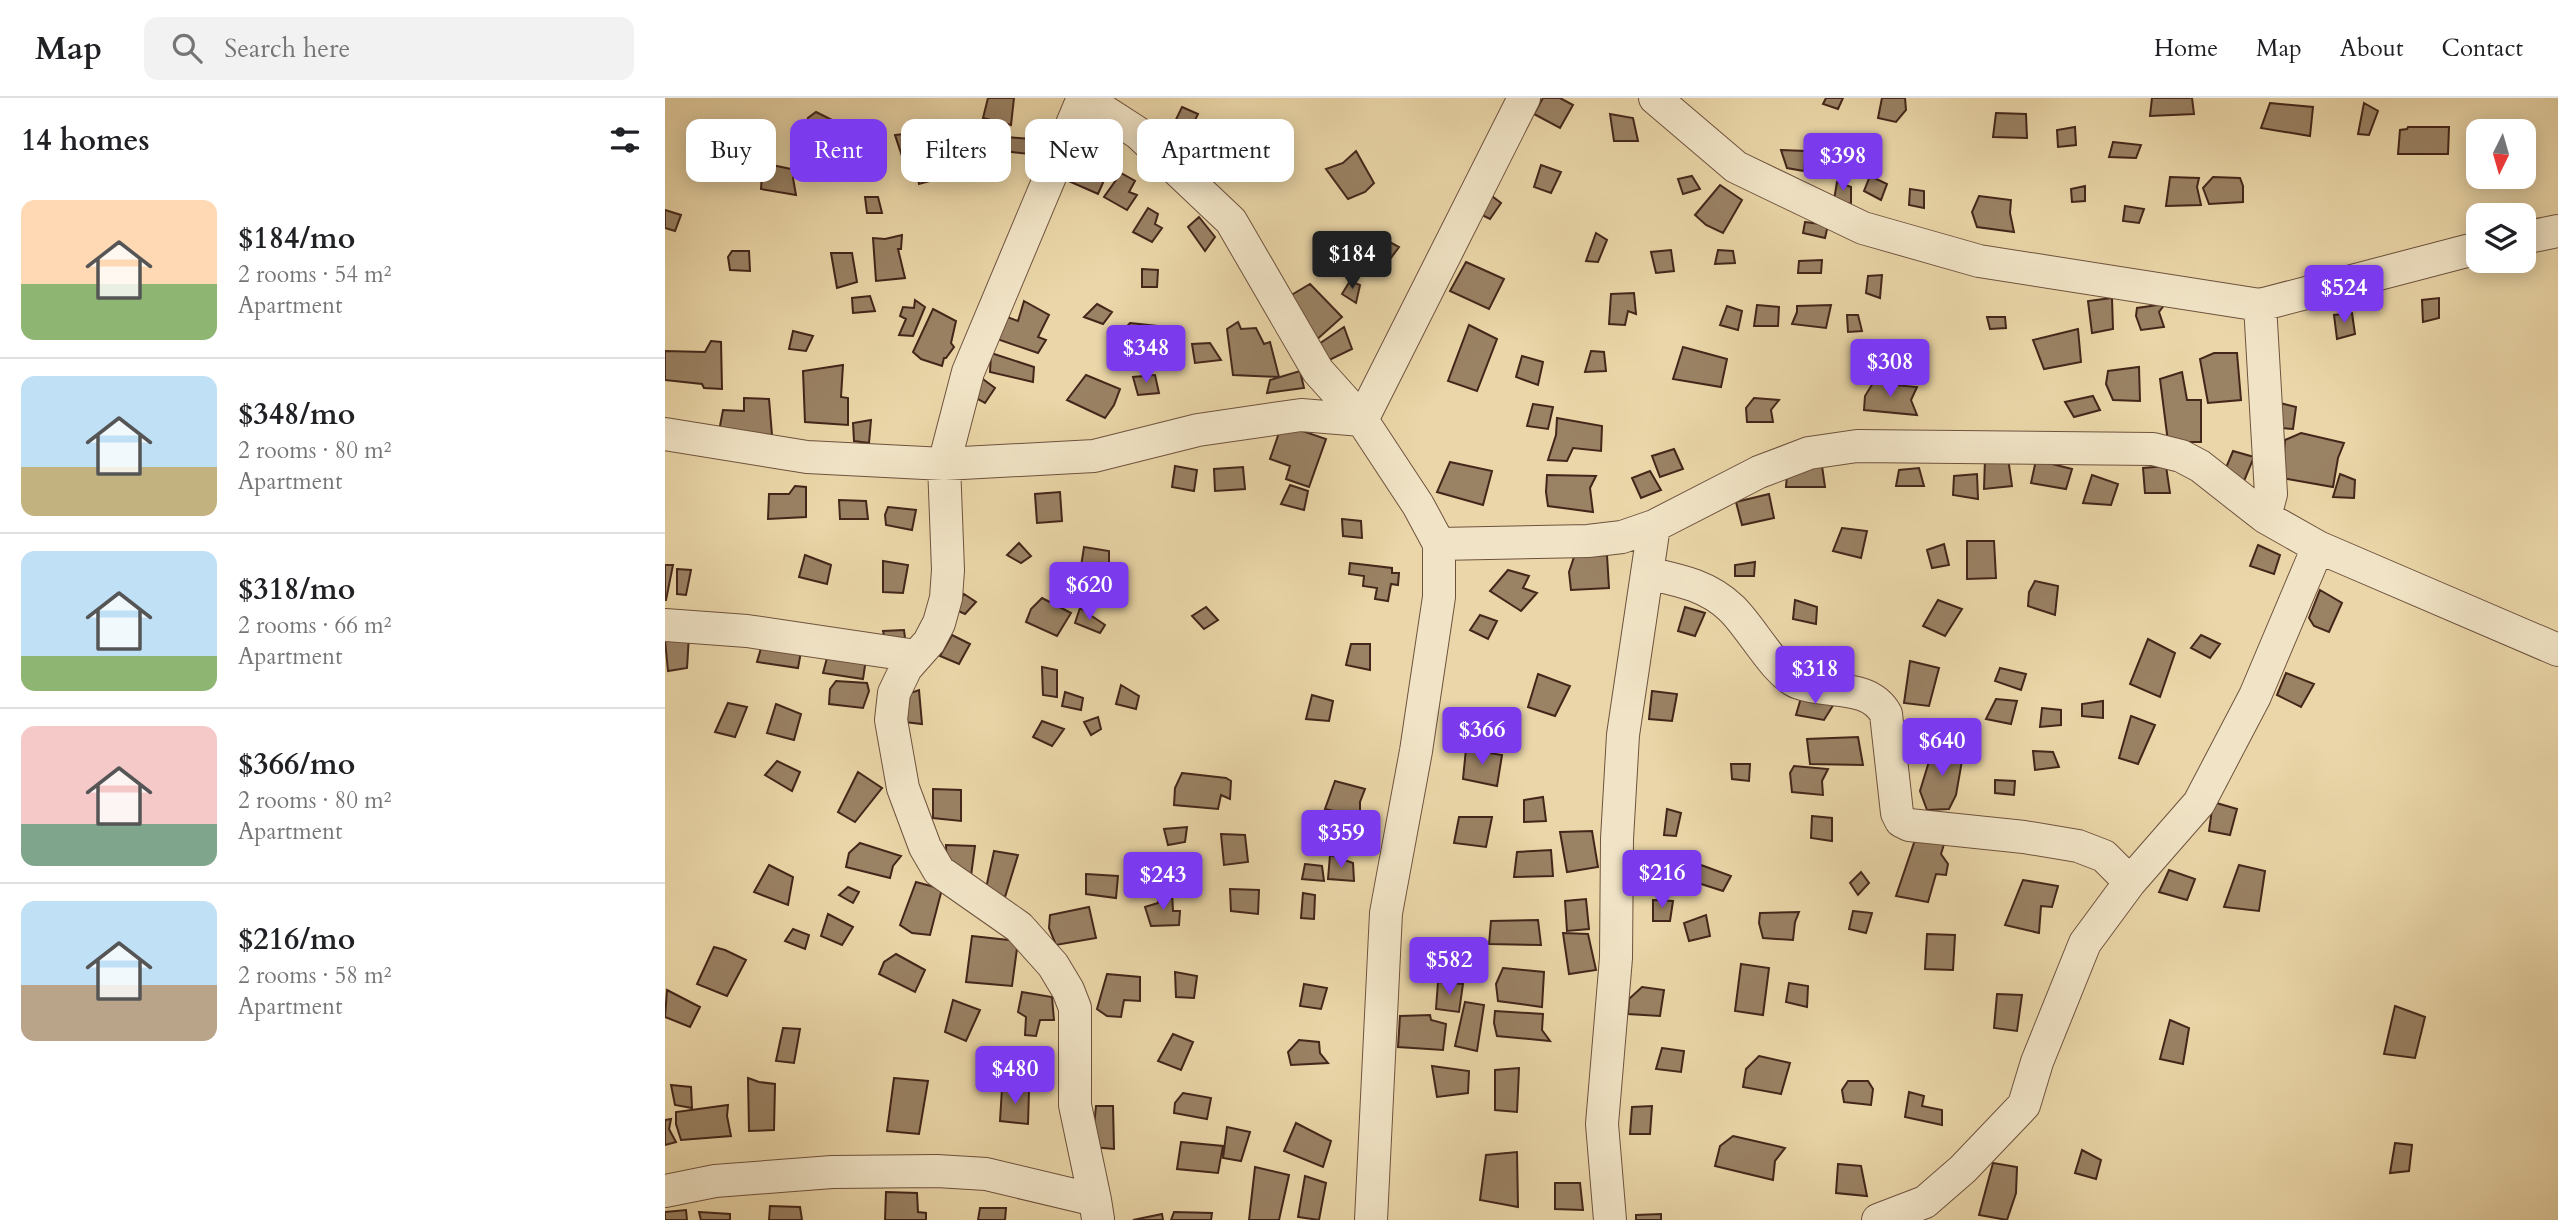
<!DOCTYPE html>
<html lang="en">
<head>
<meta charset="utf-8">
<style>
	body { margin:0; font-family:Cardo,serif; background:#f2f2f2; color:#202124; height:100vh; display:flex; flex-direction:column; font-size:26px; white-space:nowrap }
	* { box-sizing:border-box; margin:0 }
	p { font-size:23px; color:#757577 }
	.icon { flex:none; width:38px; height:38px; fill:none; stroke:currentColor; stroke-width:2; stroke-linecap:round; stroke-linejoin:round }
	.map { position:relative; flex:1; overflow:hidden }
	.drawer { display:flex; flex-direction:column; background:#fff; width:665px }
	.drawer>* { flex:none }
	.hud { position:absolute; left:21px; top:21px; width:665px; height:63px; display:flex; gap:14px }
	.needle { width:46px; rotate:185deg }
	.tools { position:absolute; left:1801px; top:21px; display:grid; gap:14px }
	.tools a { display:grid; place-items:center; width:70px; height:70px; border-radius:14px; background:#fff; box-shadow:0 4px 18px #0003; font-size:35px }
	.price { position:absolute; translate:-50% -60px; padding:0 16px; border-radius:7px; background:#7c3aed; color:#fff; font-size:23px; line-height:46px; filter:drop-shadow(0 2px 4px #0008) }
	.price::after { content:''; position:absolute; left:50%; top:42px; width:21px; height:16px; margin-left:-10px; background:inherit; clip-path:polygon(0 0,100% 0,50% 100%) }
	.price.active { background:#222; color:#fff }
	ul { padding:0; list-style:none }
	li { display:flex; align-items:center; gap:21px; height:175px; padding:0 21px }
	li+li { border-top:2px solid #e0e0e0 }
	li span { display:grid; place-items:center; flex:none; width:196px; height:140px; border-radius:14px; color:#555 }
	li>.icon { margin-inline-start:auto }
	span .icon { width:84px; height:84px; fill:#fffc; stroke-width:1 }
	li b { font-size:30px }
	h2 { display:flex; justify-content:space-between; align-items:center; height:84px; padding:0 21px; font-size:30px }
	.chip { padding:0 24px; border-radius:14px; background:#fff; box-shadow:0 4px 18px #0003; font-size:24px; line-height:63px }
	.chip.active { background:#7c3aed; color:#fff }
	header { display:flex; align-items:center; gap:42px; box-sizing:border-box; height:98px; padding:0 35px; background:#fff; border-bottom:2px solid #e0e0e0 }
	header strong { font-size:33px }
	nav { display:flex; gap:38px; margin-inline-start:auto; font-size:24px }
	.search { width:490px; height:63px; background:#f2f2f2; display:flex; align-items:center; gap:18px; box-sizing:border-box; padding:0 24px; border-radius:14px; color:#757577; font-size:26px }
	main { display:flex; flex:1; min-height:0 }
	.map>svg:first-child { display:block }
	.building { fill:#9a8264; stroke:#44261a; stroke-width:2 }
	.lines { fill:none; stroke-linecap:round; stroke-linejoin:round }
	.minor-casing { stroke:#6e523e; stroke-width:34 }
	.minor { stroke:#f1e4c6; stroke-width:32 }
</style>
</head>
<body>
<header>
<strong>Map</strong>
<div class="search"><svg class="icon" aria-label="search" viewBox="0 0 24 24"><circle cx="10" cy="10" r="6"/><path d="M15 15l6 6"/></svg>Search here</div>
<nav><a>Home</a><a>Map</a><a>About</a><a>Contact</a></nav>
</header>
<main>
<section class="drawer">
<h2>14 homes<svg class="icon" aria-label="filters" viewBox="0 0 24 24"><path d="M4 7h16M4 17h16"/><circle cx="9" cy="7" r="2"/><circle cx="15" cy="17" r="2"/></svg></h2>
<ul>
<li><span style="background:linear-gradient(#ffd9b3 60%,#8fb573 0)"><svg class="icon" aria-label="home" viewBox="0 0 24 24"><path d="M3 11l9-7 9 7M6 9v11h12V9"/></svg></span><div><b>$184/mo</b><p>2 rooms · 54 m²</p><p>Apartment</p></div></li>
<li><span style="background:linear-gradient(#bfe0f5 65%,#c2b280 0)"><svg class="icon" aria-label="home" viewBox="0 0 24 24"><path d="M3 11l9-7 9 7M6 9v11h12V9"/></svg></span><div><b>$348/mo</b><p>2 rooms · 80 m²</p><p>Apartment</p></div></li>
<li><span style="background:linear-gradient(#bfe0f5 75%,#8fb573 0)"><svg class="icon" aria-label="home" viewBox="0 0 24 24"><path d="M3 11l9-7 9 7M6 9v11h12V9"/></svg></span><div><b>$318/mo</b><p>2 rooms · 66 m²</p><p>Apartment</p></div></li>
<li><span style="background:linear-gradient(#f6c9c9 70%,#7fa58c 0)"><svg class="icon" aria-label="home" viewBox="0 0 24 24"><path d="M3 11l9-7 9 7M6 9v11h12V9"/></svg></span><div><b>$366/mo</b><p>2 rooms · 80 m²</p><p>Apartment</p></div></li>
<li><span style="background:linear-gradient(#bfe0f5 60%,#b9a48a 0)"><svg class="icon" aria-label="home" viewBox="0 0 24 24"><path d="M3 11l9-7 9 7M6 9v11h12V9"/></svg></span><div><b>$216/mo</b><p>2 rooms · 58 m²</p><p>Apartment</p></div></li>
</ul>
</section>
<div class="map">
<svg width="1893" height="1122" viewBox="0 0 1893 1122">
	<rect width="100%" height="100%" fill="#ead6a8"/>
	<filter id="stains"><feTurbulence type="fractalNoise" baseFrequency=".00286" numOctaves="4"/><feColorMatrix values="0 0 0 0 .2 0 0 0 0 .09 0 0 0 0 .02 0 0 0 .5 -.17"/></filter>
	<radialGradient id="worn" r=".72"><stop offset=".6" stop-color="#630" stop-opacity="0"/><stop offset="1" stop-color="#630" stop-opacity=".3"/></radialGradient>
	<path class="building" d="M323 0H349L346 27 318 20Z
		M878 0H895L908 7 895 30 869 16Z
		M1161 0H1178L1173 11 1158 6Z
		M1217 0H1240L1241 12 1231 24 1213 20Z
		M1487 0H1527L1529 16 1485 18Z
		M1605 5 1648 9 1645 38 1596 30Z
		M1699 5 1713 13 1704 37 1693 36Z
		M517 9 533 16 519 44 504 36Z
		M151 14 185 31 173 50 138 33 143 20Z
		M1331 15 1361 16 1362 40 1328 39Z
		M945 16 968 20 973 43H949Z
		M1410 29 1411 47 1393 49 1392 32Z
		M1743 29H1784L1783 56H1733L1735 32 1742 31Z
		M247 35H264L270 73H266L268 82 254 86 253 80 244 79 230 37Z
		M331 38 365 41 364 56 330 52Z
		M419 42 445 60 434 74 441 78 433 96 399 81Z
		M322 44 324 63 308 67 304 49Z
		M1448 44 1476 47 1471 60 1444 59Z
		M290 47 299 77H276L273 54Z
		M570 51 578 65 568 75 557 62Z
		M1116 52 1141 53 1139 73 1122 70Z
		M691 53 709 85 700 94 683 101 661 71 678 65Z
		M102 66 131 72 128 80 131 97 96 91 97 76Z
		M876 67 896 74 886 95 869 89Z
		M456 75 470 83 464 94 472 97 462 112 439 99Z
		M1027 78 1035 91 1018 96 1013 81Z
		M1205 78 1222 86 1216 102 1199 93Z
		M1505 79 1534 80 1532 89 1536 107 1501 108Z
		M1548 79 1575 80 1578 88V104L1544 106 1538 90Z
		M1172 84 1186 89V106L1169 102Z
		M1055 87 1077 102 1058 135 1041 127 1030 117Z
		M1420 88V103L1407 104 1406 91Z
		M1245 91 1259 93V110L1244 107Z
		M823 95 836 105 825 121 811 114Z
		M1314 98 1346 102 1345 115 1349 134 1312 129 1307 114Z
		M200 99H213L217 115H202Z
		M1460 108 1479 111 1474 125 1458 123Z
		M483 110 493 116 490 126 497 130 487 144 468 134Z
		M0 112 16 117 10 133 0 130Z
		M534 119 550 139 540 153 523 129Z
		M1140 124 1163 127 1160 140 1138 135Z
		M931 135 942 142 933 164 921 163Z
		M237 137 236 151H233L240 180 211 183 208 140 220 141Z
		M721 142 734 149 717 172 707 167Z
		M1006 152 1009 173 991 175 986 154Z
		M1053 152 1068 153 1070 165 1050 166Z
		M67 153H84L85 173 65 172 63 159Z
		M166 155H187L192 184 172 190Z
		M1157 162 1156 175H1133L1134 163Z
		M801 164 839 181 824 211 785 193Z
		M477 171 493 172 492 189H477Z
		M1217 177 1215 200 1201 195 1203 178Z
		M685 183 695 187 691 205 677 196Z
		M645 186 677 219 648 245 623 199Z
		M969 195 971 216 963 213 960 227 944 226 946 196Z
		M205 198 210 213 188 215 187 200Z
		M1447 200 1448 231 1427 235 1423 203Z
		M1774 200V220L1758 224 1757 202Z
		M250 202 260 209 248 238 234 237 241 221 235 218 238 209 249 210Z
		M359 203 384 217 373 239 381 242 373 255 329 240 337 217 353 223Z
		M432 206 447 214 438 226 419 219Z
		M1500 206 1494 214 1499 229 1476 232 1471 218 1472 210Z
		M1092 207 1114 209 1113 228H1089Z
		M1166 207 1161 230 1127 226 1132 214V208Z
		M1062 208 1077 213 1073 232 1055 227Z
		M268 211 291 223 286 245 289 249 281 260H279L277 268 256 261 248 254Z
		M1687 215 1690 236 1672 241 1669 217Z
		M1182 217H1193L1197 233 1183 234Z
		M1322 219H1340L1341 230 1325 231Z
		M573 224 576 231 591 230 599 246 605 244 614 279 568 277 562 231Z
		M465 225 501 229 500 256 456 255V235Z
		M804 227 832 241 812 293 783 283Z
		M679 229 687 251 658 265 648 250Z
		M1413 231 1416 264 1379 271 1368 242Z
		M128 233 148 238 141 253 124 251Z
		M46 243 56 244 57 291 39 290 37 286 0 282V253L40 254Z
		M545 245 556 262 530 265 527 246Z
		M1018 249 1062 261 1056 289 1008 281Z
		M926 253 939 254 941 273 920 274Z
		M326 255 369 269 368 284 325 274Z
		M1549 255H1572L1576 302 1543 305 1535 261Z
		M857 258 878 264 873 287 851 279Z
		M178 267 176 299 183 300V327L140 324 138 273Z
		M1474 269 1475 303 1448 302 1441 286 1443 273Z
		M635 273 639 290 602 295 605 282Z
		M1517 274 1522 302H1536V344H1503L1495 281Z
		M311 276 330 290 320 305 300 294Z
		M421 277 455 291 449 307 440 320 402 302Z
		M490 277 494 295 473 297 468 279Z
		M1208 285 1252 289 1246 302 1252 317 1199 312 1200 298Z
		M1428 298 1435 312 1409 319 1400 304Z
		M79 300 104 301 107 337 54 333 58 312 79 313Z
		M1089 300 1114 302 1106 312 1108 324H1082L1081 310Z
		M1615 305 1631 309 1628 331 1616 330Z
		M868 306 888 309 883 331 862 328Z
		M892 320 937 328 936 353 908 350 902 363 883 362 891 337Z
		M206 322 204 345 189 343 188 325Z
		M617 326 661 341 644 389 621 381 625 368 605 361Z
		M1636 335 1679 345 1673 360 1668 389 1617 380 1620 342Z
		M1009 351 1018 371 995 379 987 358Z
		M1568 353 1589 359 1579 383 1558 377Z
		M1343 360 1347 388 1319 391 1320 361Z
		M1156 361 1160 389H1121L1122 376Z
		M1371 362 1407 371 1401 391 1366 385Z
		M785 364 827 373 818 407 772 394Z
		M510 368 532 372 529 393 507 389Z
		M1501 368 1505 395H1480L1478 370Z
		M578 369 580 391 550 393 549 371Z
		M1254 370 1259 388H1231L1234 372Z
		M985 373 996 392 976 400 967 380Z
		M1312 376 1313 401 1288 397 1289 378Z
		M1675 376 1690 382 1689 400 1668 399Z
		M882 377 931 378 925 390 928 414 883 408 881 394Z
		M1427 377 1453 386 1446 407 1418 405Z
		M625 387 643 393 639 412 616 406Z
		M130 388 141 389V419L103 421 104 396H124Z
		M395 394 397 423 372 425 370 396Z
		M1104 396 1109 420 1077 427 1071 404Z
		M174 402 201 403 203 421H175Z
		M223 409 251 412 247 432 221 427 220 417Z
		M677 421 696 423 697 440 678 438Z
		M1177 430 1202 433 1196 460 1168 453Z
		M1302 443H1329L1331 480 1302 481Z
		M354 445 366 458 356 465 342 457Z
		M1279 446 1284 467 1267 470 1262 452Z
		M1593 447 1615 457 1609 476 1585 468Z
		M419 449 444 453V492L422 491 413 488Z
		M140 457 166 467 162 486 134 479Z
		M942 457 944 490 906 492 904 474 909 459Z
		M218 463 243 467 238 495 218 494Z
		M1090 464 1089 478H1070V467Z
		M685 465 727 470V475H734L733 487 726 486 723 503 710 501 712 490 698 488 699 478 684 476Z
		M0 467H8L1 502H0Z
		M12 471 26 472 21 497 12 496Z
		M843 472 864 478 858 490 872 495 856 513 825 493Z
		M1370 483 1393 488 1390 517 1363 508 1364 494Z
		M1655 492 1677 505 1664 534 1649 528 1644 520Z
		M299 496 311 504 300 516 289 511Z
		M377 500 406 515 392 538 361 524 366 511Z
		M1130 502 1152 509 1151 526 1128 521Z
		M1273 502 1297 511 1280 538 1258 528Z
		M541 509 553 522 539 531 527 518Z
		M1020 509 1040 515 1030 538 1013 533Z
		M415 510 440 527 435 535 410 525Z
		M815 517 832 523 823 541 805 532Z
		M239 532 241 548 222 551 218 533Z
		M24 537 22 570 3 573 0 542Z
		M287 537 305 546 294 566 275 558Z
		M1536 537 1555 546 1545 560 1526 550Z
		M99 540 138 543 133 570 92 564Z
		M1483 541 1510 555 1495 599 1465 586Z
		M686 546H705V572L681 567Z
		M162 560 201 561 198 581 158 575Z
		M1245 563 1274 570 1264 608 1239 605Z
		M377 569 392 572V599L378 597Z
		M1335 570 1361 576 1356 592 1330 583Z
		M1621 575 1649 586 1636 609 1612 597Z
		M873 576 905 588 890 618 863 609Z
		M171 583 202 585 204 593 198 610 164 606 165 591Z
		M456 587 474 598 471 611 451 606Z
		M254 592 257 626 240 624 237 598Z
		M987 593 1012 596 1007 623 984 621Z
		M1138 593 1172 601 1159 622 1131 617Z
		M400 594 418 600 416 612 397 608Z
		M647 597 668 603 664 623 641 621Z
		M1331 601 1352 603 1346 626 1321 621Z
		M1438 603V620L1417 618V606Z
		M63 605 82 609 70 639 50 634Z
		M111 606 136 616 129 642 102 635Z
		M1377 610 1396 612V627L1375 629Z
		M1466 618 1490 627 1473 666 1454 660Z
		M433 619 436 631 426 637 419 624Z
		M377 623 399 631 387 648 368 639Z
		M1193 639 1198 667 1145 666 1142 641Z
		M1269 647 1299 651 1291 697 1284 711 1262 712 1255 693Z
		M801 651 837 657 832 688 798 681Z
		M1368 653 1388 654 1394 669 1370 672Z
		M112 663 135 674 127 693 100 677Z
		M1066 666H1085L1084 683 1067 681Z
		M1129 668 1163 671 1157 683 1158 697 1127 694 1125 675Z
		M193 674 217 690 190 724 173 714Z
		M517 675 561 680 566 683 565 701 556 697 553 711 509 707 510 690Z
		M1330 682 1350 683 1349 697 1330 695Z
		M670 683 700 691 695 704V719L660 711Z
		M268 691 296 692V723L268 720Z
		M878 699 881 723 859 724V702Z
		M1548 704 1572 711 1565 737 1544 733Z
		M1002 711 1016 715 1011 738 999 737Z
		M1147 718 1167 720V743L1146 740Z
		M794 719H827L821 749 789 745Z
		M522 729 520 744 503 747 499 731Z
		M927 733 933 769 902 774 895 734Z
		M556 736 580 737 583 764 559 767Z
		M1252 736 1280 743 1276 756 1283 766 1281 777 1271 776 1263 804 1231 798Z
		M195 745 236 758 228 768 225 780 181 769 184 755Z
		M281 747 310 748 306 778 282 776Z
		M886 752 888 778 849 779 852 754Z
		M329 753 353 757 340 799 320 795Z
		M665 757 688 765 689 783 663 781Z
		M640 766 657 768 659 783 637 781Z
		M104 767 128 779 123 807 89 794Z
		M1036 767 1066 778 1058 793 1030 784Z
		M1574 767 1600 773 1594 813 1559 809Z
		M1504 772 1530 781 1522 802 1494 794Z
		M1196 774 1204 785 1193 797 1185 785Z
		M421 776 453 778 451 800 421 796Z
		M1358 782 1393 788 1387 809 1376 808 1374 835 1340 827Z
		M251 784 277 791 265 837 247 835 235 827Z
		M183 789 194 794 188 805 174 797Z
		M565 791 594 792 593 816 566 813Z
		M494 795H507L508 813H515L514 827 486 828 480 809 493 805Z
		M638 795 650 797 649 821 636 820Z
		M921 801 924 831 902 833 900 803Z
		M988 802 1008 803 1005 823H988Z
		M424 809 431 840 391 847 384 830 385 817Z
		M1188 813 1207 815 1201 835 1184 831Z
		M1134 814 1130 824 1128 842 1098 840 1094 825 1095 815Z
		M163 816 188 829 177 847 156 838Z
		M1041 817 1045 838 1024 843 1019 825Z
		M873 822 876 847 824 846 826 823Z
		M128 831 144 837 140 851 120 843Z
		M898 835 923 836 931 872 904 876Z
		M1262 836 1290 837 1288 872 1260 871Z
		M307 838 353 843 347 888 301 884Z
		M49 849 60 852 81 862 62 898 32 886Z
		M231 856 260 872 250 894 214 876 219 864Z
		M1076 866 1104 870 1098 917 1070 913Z
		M838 870 879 874 877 909 833 903 831 886Z
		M510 874 532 878 529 900 511 899Z
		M442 876 475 879V903L459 902 456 919 442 918 432 911Z
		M773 884 798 886 794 914 771 911Z
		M1124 885 1143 888 1142 909 1121 904Z
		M639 886 662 890 656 911 635 908Z
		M977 889 999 892 995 918 963 916 964 901Z
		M2 892 35 909 25 929 0 919Z
		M357 894 387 899 389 922H375L371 938 360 937 361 919 353 914Z
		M1332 896 1357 897 1352 933 1329 930Z
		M288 902 315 912 301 943 280 934Z
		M800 904 819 907 812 953 790 948Z
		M1730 908 1760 919 1750 960 1719 956Z
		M830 913 878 916 877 932 885 943 832 938 829 925Z
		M765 917 766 922 781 926 778 952 733 949 735 918Z
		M1505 922 1524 930 1518 966 1495 961Z
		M118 930 135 931 129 965 111 963Z
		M508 936 528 944 516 972 493 963Z
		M634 942 654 944 655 955 663 965 626 967 623 954Z
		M997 950 1019 953 1016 974 991 971Z
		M1094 958 1125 965 1116 996 1078 989 1081 971Z
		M767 968 804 973 803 995 772 999Z
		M854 970 852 1014 830 1012V972Z
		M83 980 94 984 110 986 109 1032 84 1033Z
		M229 980 263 983 254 1036 222 1033Z
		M1183 983H1203L1208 991 1206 1007 1179 1004 1177 992Z
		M6 987 26 989 27 1010 10 1007Z
		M337 990 364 992 363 1026 335 1023Z
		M1244 994 1259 998 1257 1008 1277 1012V1027L1240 1019Z
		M518 995 546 1000 542 1021 509 1015 510 1005Z
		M63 1007 62 1018 66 1038 16 1042 11 1026V1014Z
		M431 1008H448L449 1051 427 1049Z
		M987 1008 985 1036H965L967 1009Z
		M6 1021 4 1031 11 1044 0 1047V1022Z
		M631 1025 666 1043 658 1069 619 1053Z
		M562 1029 585 1034 576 1063 558 1060Z
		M1068 1038 1120 1050 1110 1063 1108 1082 1050 1068 1055 1048Z
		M516 1044 558 1048 553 1075 512 1071Z
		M1730 1045 1747 1047 1744 1073 1725 1075Z
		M1417 1052 1436 1062 1431 1081 1410 1075Z
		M852 1054 853 1109 815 1102 821 1057Z
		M1328 1065 1352 1069 1351 1095 1342 1122 1314 1117Z
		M1173 1066 1196 1068 1202 1098 1171 1095Z
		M590 1069 624 1077 614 1122H584Z
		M640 1078 661 1085 654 1122 633 1119Z
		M890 1085H915L918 1112 890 1111Z
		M221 1094 252 1095 253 1114 261 1115V1122H220Z
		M105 1108 135 1109 137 1122H104Z
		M315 1110H341L340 1122H313Z
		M21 1112 22 1122H0V1114Z
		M34 1114 65 1116V1122H36Z
		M509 1114 547 1115 546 1122H506Z
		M497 1116 498 1122H468Z
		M996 1116V1122H971V1117Z"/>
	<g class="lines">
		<g class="minor-casing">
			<path id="minor" d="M418 0 303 274 279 366 283 472 281 500 274 525 264 544 241 570 229 595 226 622 238 690 260 749 274 773 354 829 388 867 403 892 410 910V1007L430 1102
				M419 0 473 35 566 123 653 273 697 322 859 0
				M990 0 1071 69 1198 130 1314 163 1595 207 1813 150
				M1858 140 1893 133
				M1595 207 1606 396 1600 419 1653 449 1893 552
				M0 336 142 359 279 366 429 358 533 332 636 317 697 322 753 407 774 446V499L751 653 721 815 706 1122
				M774 446 923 443 957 439 989 428 1094 374 1144 355 1192 348 1488 351 1516 358 1535 368 1600 419
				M982 475C1013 482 1042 487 1066 510 1085 527 1111 577 1134 585 1164 596 1204 585 1221 616L1232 715 1236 723 1244 727 1359 739 1413 748 1439 758 1465 784
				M0 527 82 533 251 558
				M0 1093 50 1083 167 1074 272 1073 321 1076 430 1102 433 1121
				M945 1122 937 1026 951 860 952 741 958 637 989 428
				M1213 1122 1260 1104 1298 1071 1359 1007 1372 964 1420 845 1465 784 1534 705 1590 598 1653 449"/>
		</g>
		<use href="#minor" class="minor"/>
	</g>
	<rect width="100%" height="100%" filter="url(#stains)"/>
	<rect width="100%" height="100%" fill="url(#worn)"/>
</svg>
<div class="tools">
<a><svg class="needle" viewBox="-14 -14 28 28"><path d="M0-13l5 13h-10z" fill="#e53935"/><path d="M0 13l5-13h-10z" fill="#757577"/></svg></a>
<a><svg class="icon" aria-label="layers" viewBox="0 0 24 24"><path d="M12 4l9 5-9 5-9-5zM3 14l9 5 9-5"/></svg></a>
</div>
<b class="price" style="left:1178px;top:95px">$398</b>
<b class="price active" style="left:687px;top:193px">$184</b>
<b class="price" style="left:1679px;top:227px">$524</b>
<b class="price" style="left:481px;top:287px">$348</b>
<b class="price" style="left:1225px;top:301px">$308</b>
<b class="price" style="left:424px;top:524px">$620</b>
<b class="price" style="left:1150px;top:608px">$318</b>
<b class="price" style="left:817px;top:669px">$366</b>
<b class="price" style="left:1277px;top:680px">$640</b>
<b class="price" style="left:676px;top:772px">$359</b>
<b class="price" style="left:997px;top:812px">$216</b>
<b class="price" style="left:498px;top:814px">$243</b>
<b class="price" style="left:784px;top:899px">$582</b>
<b class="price" style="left:350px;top:1008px">$480</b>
<div class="hud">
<a class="chip">Buy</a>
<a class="chip active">Rent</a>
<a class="chip">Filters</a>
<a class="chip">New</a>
<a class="chip">Apartment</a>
</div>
</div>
</main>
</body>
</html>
